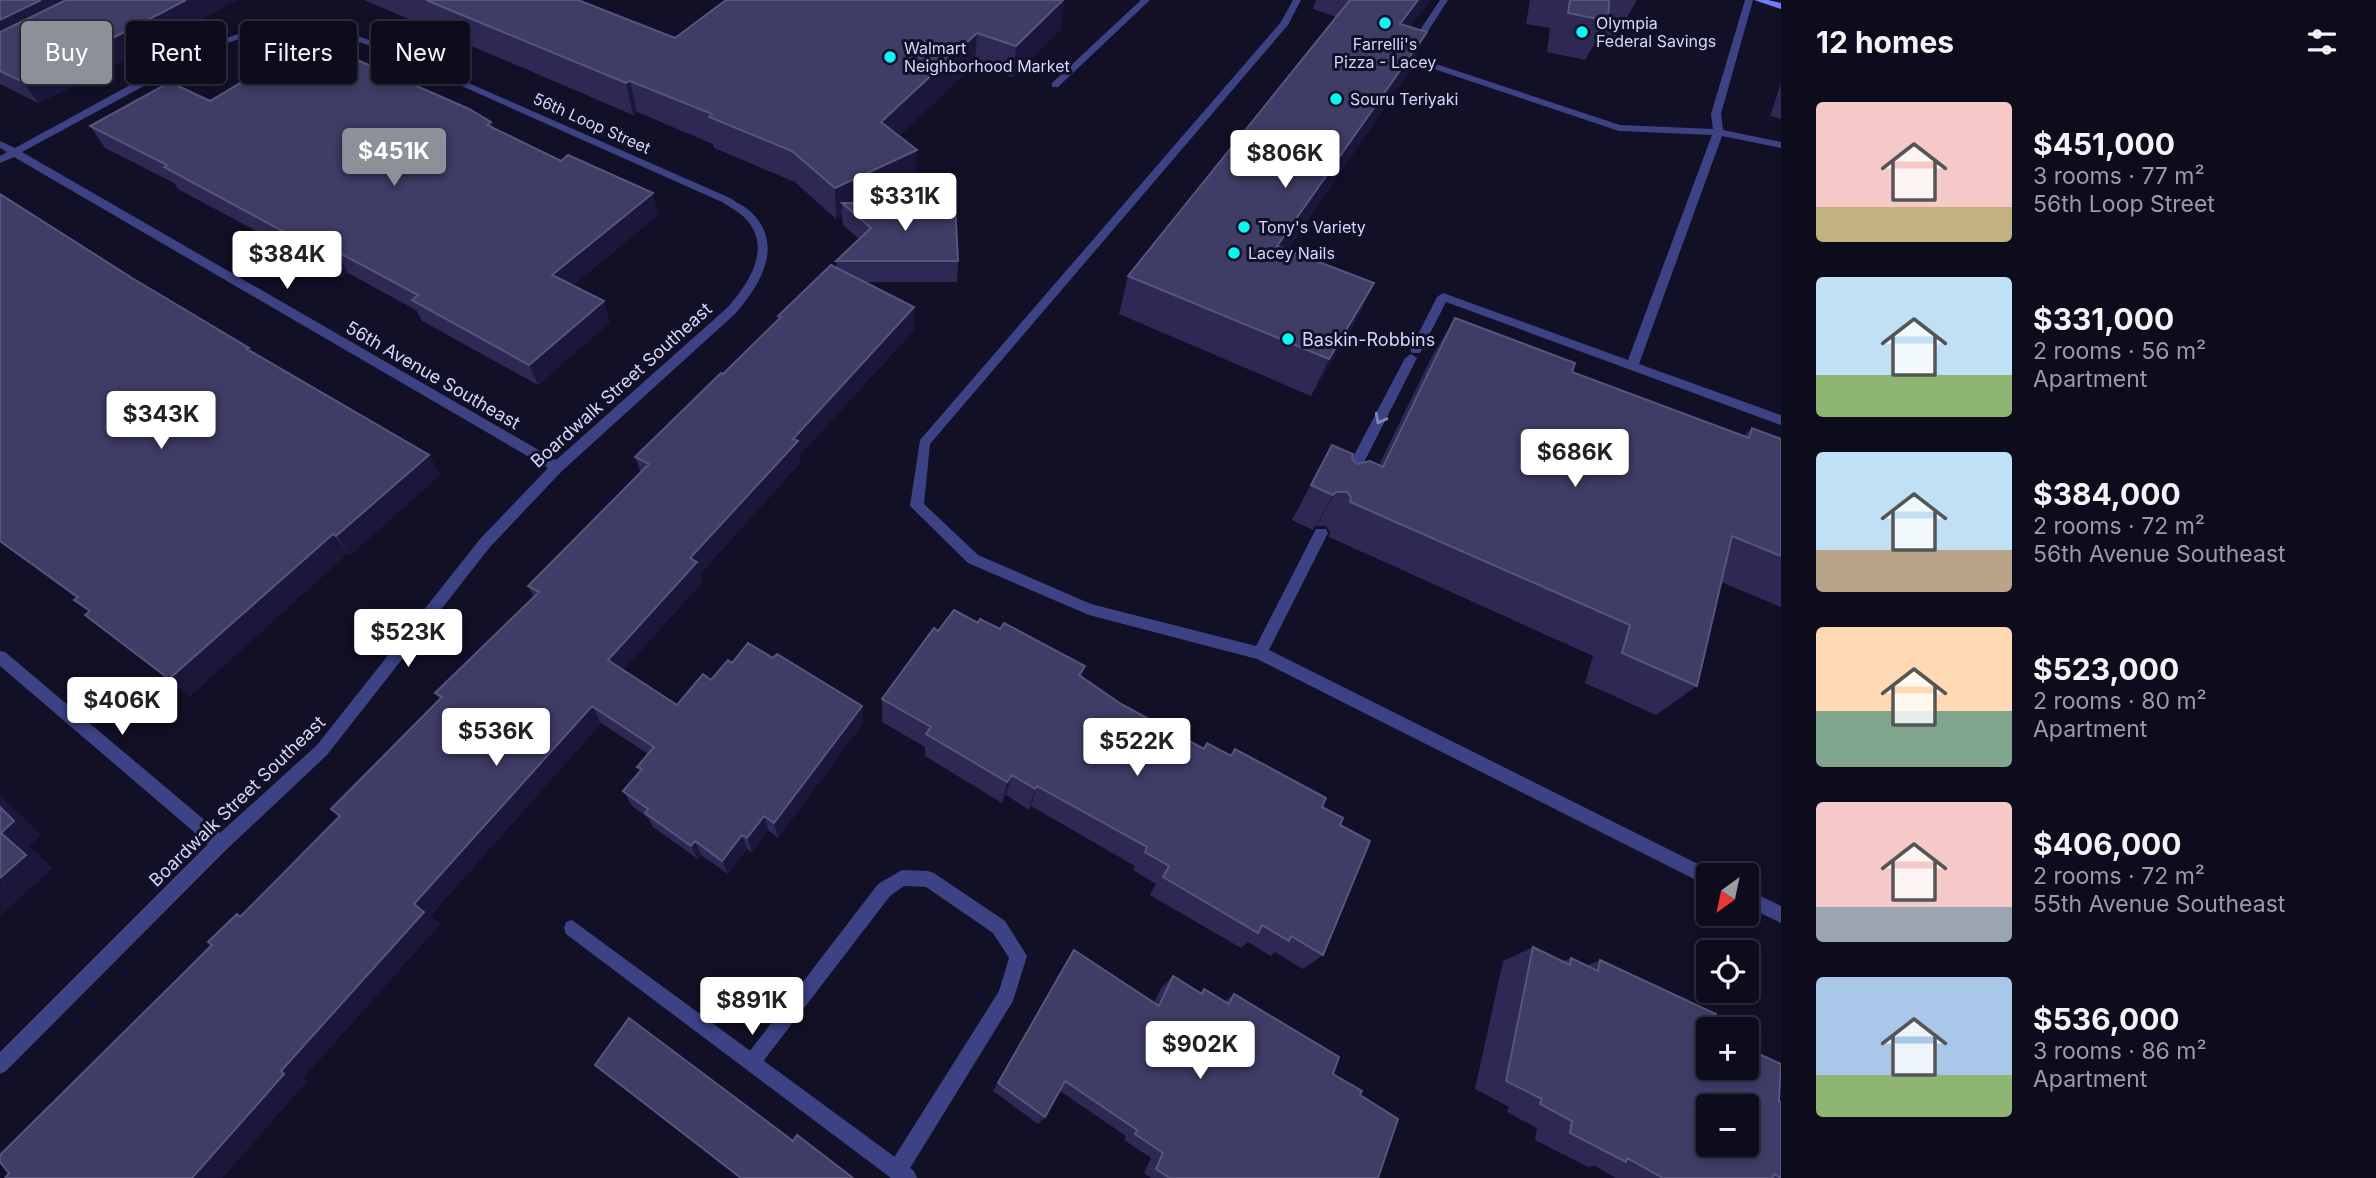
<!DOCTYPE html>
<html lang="en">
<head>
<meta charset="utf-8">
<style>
	body { margin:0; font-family:Inter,sans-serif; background:#161525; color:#f1f3f6; height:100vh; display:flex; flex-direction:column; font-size:26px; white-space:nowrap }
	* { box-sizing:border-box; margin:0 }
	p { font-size:23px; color:#9a9ba3 }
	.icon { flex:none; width:38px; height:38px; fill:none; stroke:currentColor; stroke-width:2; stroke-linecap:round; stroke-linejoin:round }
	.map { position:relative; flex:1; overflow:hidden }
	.side { display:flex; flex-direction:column; background:#0d0c1c; width:595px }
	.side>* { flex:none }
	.banner { position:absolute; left:21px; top:21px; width:665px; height:63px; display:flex; gap:14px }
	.needle { width:46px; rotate:213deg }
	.buttons { position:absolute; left:1696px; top:863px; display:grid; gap:14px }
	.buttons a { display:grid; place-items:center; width:63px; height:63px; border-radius:7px; background:#0d0c1c; box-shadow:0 4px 10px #0003,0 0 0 2px #2d2c3b; font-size:35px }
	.price { position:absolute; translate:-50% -60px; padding:0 16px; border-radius:7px; background:#fff; color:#222; font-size:23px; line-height:46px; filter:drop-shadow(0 2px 4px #0008) }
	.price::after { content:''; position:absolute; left:50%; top:42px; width:21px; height:16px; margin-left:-10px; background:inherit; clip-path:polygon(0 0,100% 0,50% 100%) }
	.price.current { background:#8c9099; color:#fff }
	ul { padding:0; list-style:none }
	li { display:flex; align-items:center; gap:21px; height:175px; padding:0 35px }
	li span { display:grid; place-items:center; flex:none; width:196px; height:140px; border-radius:7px; color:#555 }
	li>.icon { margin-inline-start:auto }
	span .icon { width:84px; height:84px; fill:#fffc; stroke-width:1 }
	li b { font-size:30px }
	h2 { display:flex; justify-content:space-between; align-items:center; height:84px; padding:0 35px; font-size:30px }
	.chip { padding:0 24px; border-radius:7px; background:#0d0c1c; box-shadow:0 4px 10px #0003,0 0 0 2px #2d2c3b; font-size:24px; line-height:63px }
	.chip.current { background:#8c9099; color:#fff }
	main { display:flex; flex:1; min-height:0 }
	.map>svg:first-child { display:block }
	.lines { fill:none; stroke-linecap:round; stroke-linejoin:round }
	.service { fill:#3c4284; fill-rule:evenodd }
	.minor { fill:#3c4284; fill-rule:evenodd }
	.secondary { fill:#707dfb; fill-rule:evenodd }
	.wall { fill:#2d2954 }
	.shaded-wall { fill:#1a173a }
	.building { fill:#3f3c66; stroke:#57547e; stroke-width:2; fill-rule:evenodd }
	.oneway { stroke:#8185bb }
	.poi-dot { fill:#07f9f4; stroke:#111026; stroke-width:2.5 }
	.labels { text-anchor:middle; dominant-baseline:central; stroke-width:6; stroke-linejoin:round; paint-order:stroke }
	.far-poi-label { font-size:16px; fill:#d6d6fe; stroke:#111026; text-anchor:start }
	.far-street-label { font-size:16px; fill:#d6d6fe; stroke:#111026 }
	.poi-label { font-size:18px; fill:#d6d6fe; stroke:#111026; text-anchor:start }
	.street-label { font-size:18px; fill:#d6d6fe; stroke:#111026 }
</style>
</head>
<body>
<main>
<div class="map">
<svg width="1781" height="1178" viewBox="0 0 1781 1178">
	<rect width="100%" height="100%" fill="#111026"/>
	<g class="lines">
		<path class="service" d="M1141 0H1150L1058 87H1052V83Z
			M1293 0H1301L1288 25 930 444 924 504 978 555 1091 604 1256 646 1316 529H1326L1328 533 1269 650 1714 872 1715 875H1708V886L1257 659 1089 615 968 563 910 506 920 440 1281 22Z
			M1440 0H1448L1412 56 1620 125 1713 129 1711 114 1745 0H1753L1721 114 1723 130 1781 142V148L1722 136 1639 364 1781 415V425L1446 302 1420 353H1412L1410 350 1437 297 1443 293 1628 360 1712 135 1619 131 1404 59 1402 57Z
			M1411 354 1417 358 1356 478 1349 483 1344 482 1342 478 1405 358Z
			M902 870 928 871 934 873 1005 921 1027 956 1013 1001 904 1178H891L887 1171 890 1164 999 991 1009 958 993 933 926 887 904 886 890 896 758 1068 752 1071 746 1068 743 1062 746 1056 878 884Z
			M1746 889 1781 906V923L1746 906Z"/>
		<path class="minor" d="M296 22 335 28 380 44 730 198C737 203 747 207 753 214 784 247 760 284 736 313L562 471 490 547 327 755 226 850 6 1071 0 1074V1052L208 844 0 666V651L5 652 220 833 317 745 480 539 548 468 14 157 0 163V156L7 152 0 148V141L15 148C54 127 93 105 132 84 185 55 235 27 296 22ZM296 28 330 32 374 47 722 202C730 207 739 212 745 218 773 247 749 283 728 307L556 460 22 152 216 47 256 33Z
			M572 920 914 1171 917 1178H891L566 934 564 928 566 922Z"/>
		<path class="secondary" d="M1754 0H1768L1781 3V9Z"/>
	</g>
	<path class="wall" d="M0 0 89 79 38 103 0 84Z
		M364 0H578L675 38 1061 29 1013 77 975 64 899 136 916 181 870 203 958 261 957 282H865L914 330 799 456 800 463 700 574 702 582 623 670 677 705 732 663 773 658 862 706 863 723 778 838 768 830 752 852 747 849 728 874 701 855 698 859 653 827 648 818 632 806 623 791 640 771 637 767 648 754 601 723 430 916 440 924 303 1078 307 1081 222 1178 212 945 340 817 440 699 435 693 534 597 528 586 641 473 635 457 723 374 778 320V316L837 268 836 261 859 239 843 225 842 216 836 219 795 182 714 148 713 144 637 112 633 115Z
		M1316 0H1430L1410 27V70L1287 250 1374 283 1356 321 1311 396 1119 314 1128 276 1336 17 1313 9Z
		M1530 0H1636V2L1613 41 1598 38 1585 60 1547 52 1550 28 1526 24Z
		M1781 83V119L1770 116Z
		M210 101 491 122 493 128 658 215 573 285 610 322 538 385 422 321 416 310 348 273 341 277 178 189 174 183 105 148 90 126Z
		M0 194 132 278 249 348 252 352 429 455 440 475 350 555 348 553 190 696 85 615 89 612 74 600 76 598 0 542Z
		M1455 318 1572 372 1743 436 1752 428 1781 439V607L1721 582 1697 686 1656 715 1585 683 1593 656 1329 537 1330 532 1326 526H1316L1313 530 1292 520 1332 445 1352 459 1357 464 1379 465 1432 356Z
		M978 623 1000 629 1085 666 1081 677 1121 704 1204 749 1230 756 1235 749 1322 807 1340 825 1323 955 1303 969 1275 952 1271 956 1248 942 1241 948 1150 895 1156 884 1133 870 1135 866 1031 806 1029 810 1006 795 1002 803 925 756V747L882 722V699L938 631Z
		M1533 947 1563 961 1571 958 1586 966 1600 960 1714 1026 1779 1101 1781 1178H1616L1595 1166 1588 1167 1535 1140 1537 1128 1507 1112 1509 1107 1475 1089 1503 961Z
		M1074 950 1154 1002 1161 988 1173 976 1200 993 1204 989 1225 1001 1234 994 1360 1095 1378 1178H1151L1144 1173 1151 1158 1124 1140 1126 1136 1060 1091 1045 1117 1038 1124 993 1091Z"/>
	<path class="shaded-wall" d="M41 0H99L0 48V20Z
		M186 0H238L89 79 38 103 23 82Z
		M1063 0H1065L1061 29 1013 77 1016 46Z
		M1418 0H1430L1384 62 1400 24Z
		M1427 32 1410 70 1263 284 1277 246Z
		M977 33 975 64 881 153V122Z
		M630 81 637 112 633 115 626 83Z
		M917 150 916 181 852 212 842 203V216L836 219 835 188Z
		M653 193 658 215 559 296 552 275Z
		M336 251 348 273 341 277 329 256Z
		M1374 283 1356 321 1311 396 1329 359Z
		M604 301 610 322 538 385 529 365Z
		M914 307V330L799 456 800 463 700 574 702 582 616 678 608 660 690 558 793 439Z
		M429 455 440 475 350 555 336 536Z
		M1336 492 1316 526 1313 530 1333 495Z
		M333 534 348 553 190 696 169 679Z
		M592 706 601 723 430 916 440 924 303 1078 307 1081 222 1178H192L281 1071 414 904Z
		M862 706 863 723 778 838 774 823Z
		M1012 775 1006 795 1002 803 1007 782Z
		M1037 786 1031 806 1029 810 1035 789Z
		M0 795 41 835 29 846 53 868 0 916 1 833Z
		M764 816 768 830 752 852 747 838Z
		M742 835 747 849 728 874 722 861Z
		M695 841 701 855 698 859 691 846Z"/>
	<path class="building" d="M0 0H41L0 20Z
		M66 0H186L74 58 23 82 0 71V32Z
		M426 0H578L675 38 726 0H1063L1016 46 977 33 881 122 917 150 835 188 792 151 709 117 712 114 630 81 626 83Z
		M1350 0H1418L1400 24 1427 32 1277 246 1374 283 1329 359 1128 276Z
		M1570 0H1609L1608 21 1568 13Z
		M312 40 469 109 491 122 487 125 561 161 568 155 653 193 552 275 604 301 529 365 412 300 418 295 336 251 329 256 164 167 167 165 90 126 170 82 210 101Z
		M0 194 132 278 249 348 247 349 429 455 336 536 333 534 169 679 85 615 90 611 74 600 78 597 0 541Z
		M842 203H955L958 261H836L871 228Z
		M831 265 914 307 793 439 798 441 690 558 697 562 608 660 677 705 703 674 711 680 728 660 732 663 748 643 773 658 777 654 862 706 774 823 764 816 747 838 742 835 722 861 695 841 691 846 645 813 648 809 623 791 642 769 637 767 654 747 592 706 414 904 424 912 281 1071 284 1074 192 1178H5L9 1173 0 1162V1155L212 945 208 942 237 914 240 917 340 816 331 809 442 697 435 693 539 592 528 586 649 464 635 457 721 373 723 374 781 317 778 316Z
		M1455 318 1575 363 1572 372 1749 438 1752 428 1781 439V556L1732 536 1697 686 1622 653 1630 625 1350 502 1351 497 1347 492H1336L1333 495 1311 485 1332 445 1353 454 1352 459 1357 464 1370 461 1383 467Z
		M954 610 978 623 980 619 1000 629 1004 623 1085 666 1079 675 1121 704 1204 749 1207 743 1231 756 1235 749 1326 798 1322 807 1343 818 1340 825 1370 841 1323 955 1291 936 1289 941 1262 925 1258 933 1163 877 1169 866 1145 852 1147 847 1037 786 1035 789 1012 775 1007 782 926 734 931 727 882 699 934 628 938 631Z
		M0 807 14 821 1 833 26 855 0 878Z
		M1533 947 1570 965 1571 958 1598 971 1600 960 1716 1014 1714 1026 1721 1029H1708V1068H1746V1048L1781 1064 1779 1101 1781 1102V1178L1774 1174 1773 1178H1663L1627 1158 1626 1162 1570 1133 1572 1121 1540 1104 1542 1099 1506 1081ZM1708 1106H1746V1144H1708Z
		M1074 950 1159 1006 1173 976 1202 994 1204 989 1229 1004 1234 994 1339 1057 1333 1074 1362 1091 1360 1095 1398 1119 1378 1178H1170L1156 1169 1163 1153 1135 1134 1137 1130 1065 1081 1045 1117 998 1083Z
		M629 1018 793 1141 797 1135 853 1178H741L595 1065Z"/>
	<defs><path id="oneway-chevron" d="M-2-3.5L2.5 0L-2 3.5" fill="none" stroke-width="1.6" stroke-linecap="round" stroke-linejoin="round" transform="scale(1.75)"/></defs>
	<use class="oneway" href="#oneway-chevron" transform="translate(1380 419) rotate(118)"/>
	<g class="poi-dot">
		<circle cx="1385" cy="23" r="7"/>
		<circle cx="1582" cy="32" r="7"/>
		<circle cx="890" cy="57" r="7"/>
		<circle cx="1336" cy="99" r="7"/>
		<circle cx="1244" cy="227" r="7"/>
		<circle cx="1234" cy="253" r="7"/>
		<circle cx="1288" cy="339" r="7"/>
	</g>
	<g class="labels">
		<g class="far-poi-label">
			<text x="1596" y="23">Olympia<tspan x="1596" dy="18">Federal Savings</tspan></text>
			<text x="1385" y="44" text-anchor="middle">Farrelli's<tspan x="1385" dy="18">Pizza - Lacey</tspan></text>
			<text x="904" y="48">Walmart<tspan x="904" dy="18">Neighborhood Market</tspan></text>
			<text x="1350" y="99">Souru Teriyaki</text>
			<text x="1258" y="227">Tony's Variety</text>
			<text x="1248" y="253">Lacey Nails</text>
		</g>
		<g class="far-street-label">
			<text transform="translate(592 123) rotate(24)">56th Loop Street</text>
		</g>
		<g class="poi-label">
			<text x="1302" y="339">Baskin-Robbins</text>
		</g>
		<g class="street-label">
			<text transform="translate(433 375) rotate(30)">56th Avenue Southeast</text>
			<text transform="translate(621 385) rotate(-42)">Boardwalk Street Southeast</text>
			<text transform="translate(237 801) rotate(-44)">Boardwalk Street Southeast</text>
		</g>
	</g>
</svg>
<div class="buttons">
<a><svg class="needle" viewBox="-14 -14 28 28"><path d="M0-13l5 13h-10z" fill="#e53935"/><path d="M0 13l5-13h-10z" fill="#9a9ba3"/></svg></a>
<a><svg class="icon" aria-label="locate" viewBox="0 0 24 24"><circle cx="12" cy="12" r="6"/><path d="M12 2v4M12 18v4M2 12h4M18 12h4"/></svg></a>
<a>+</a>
<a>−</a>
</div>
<b class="price current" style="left:394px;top:188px">$451K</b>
<b class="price" style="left:1285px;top:190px">$806K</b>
<b class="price" style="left:905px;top:233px">$331K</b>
<b class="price" style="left:287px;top:291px">$384K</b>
<b class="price" style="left:161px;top:451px">$343K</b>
<b class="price" style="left:1575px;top:489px">$686K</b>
<b class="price" style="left:408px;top:669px">$523K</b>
<b class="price" style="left:122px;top:737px">$406K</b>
<b class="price" style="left:496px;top:768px">$536K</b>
<b class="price" style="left:1137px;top:778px">$522K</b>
<b class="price" style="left:752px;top:1037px">$891K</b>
<b class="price" style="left:1200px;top:1081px">$902K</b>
<div class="banner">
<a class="chip current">Buy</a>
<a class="chip">Rent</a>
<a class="chip">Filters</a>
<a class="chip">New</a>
</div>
</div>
<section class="side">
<h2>12 homes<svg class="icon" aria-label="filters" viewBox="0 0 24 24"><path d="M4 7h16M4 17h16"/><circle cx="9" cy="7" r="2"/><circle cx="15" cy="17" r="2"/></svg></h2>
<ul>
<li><span style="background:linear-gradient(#f6c9c9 75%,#c2b280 0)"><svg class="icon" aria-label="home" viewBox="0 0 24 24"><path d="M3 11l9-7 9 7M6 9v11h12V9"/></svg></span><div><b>$451,000</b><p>3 rooms · 77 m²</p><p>56th Loop Street</p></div></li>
<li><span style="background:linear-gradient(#bfe0f5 70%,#8fb573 0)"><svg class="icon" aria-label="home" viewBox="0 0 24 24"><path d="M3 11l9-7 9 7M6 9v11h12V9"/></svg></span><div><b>$331,000</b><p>2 rooms · 56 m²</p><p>Apartment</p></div></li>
<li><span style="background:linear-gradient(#bfe0f5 70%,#b9a48a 0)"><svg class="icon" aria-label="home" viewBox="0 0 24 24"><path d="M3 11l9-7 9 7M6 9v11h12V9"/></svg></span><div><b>$384,000</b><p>2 rooms · 72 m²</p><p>56th Avenue Southeast</p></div></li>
<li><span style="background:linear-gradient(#ffd9b3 60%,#7fa58c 0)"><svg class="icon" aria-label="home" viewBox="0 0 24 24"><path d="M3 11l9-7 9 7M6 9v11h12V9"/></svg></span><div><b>$523,000</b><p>2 rooms · 80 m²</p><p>Apartment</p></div></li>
<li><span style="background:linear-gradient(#f6c9c9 75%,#9aa5b1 0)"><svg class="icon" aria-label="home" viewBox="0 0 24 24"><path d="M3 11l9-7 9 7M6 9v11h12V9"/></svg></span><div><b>$406,000</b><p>2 rooms · 72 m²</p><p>55th Avenue Southeast</p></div></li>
<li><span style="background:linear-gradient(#a9c7e8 70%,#8fb573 0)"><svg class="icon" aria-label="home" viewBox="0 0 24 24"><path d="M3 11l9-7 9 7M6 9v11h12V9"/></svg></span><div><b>$536,000</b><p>3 rooms · 86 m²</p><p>Apartment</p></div></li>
</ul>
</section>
</main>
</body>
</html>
